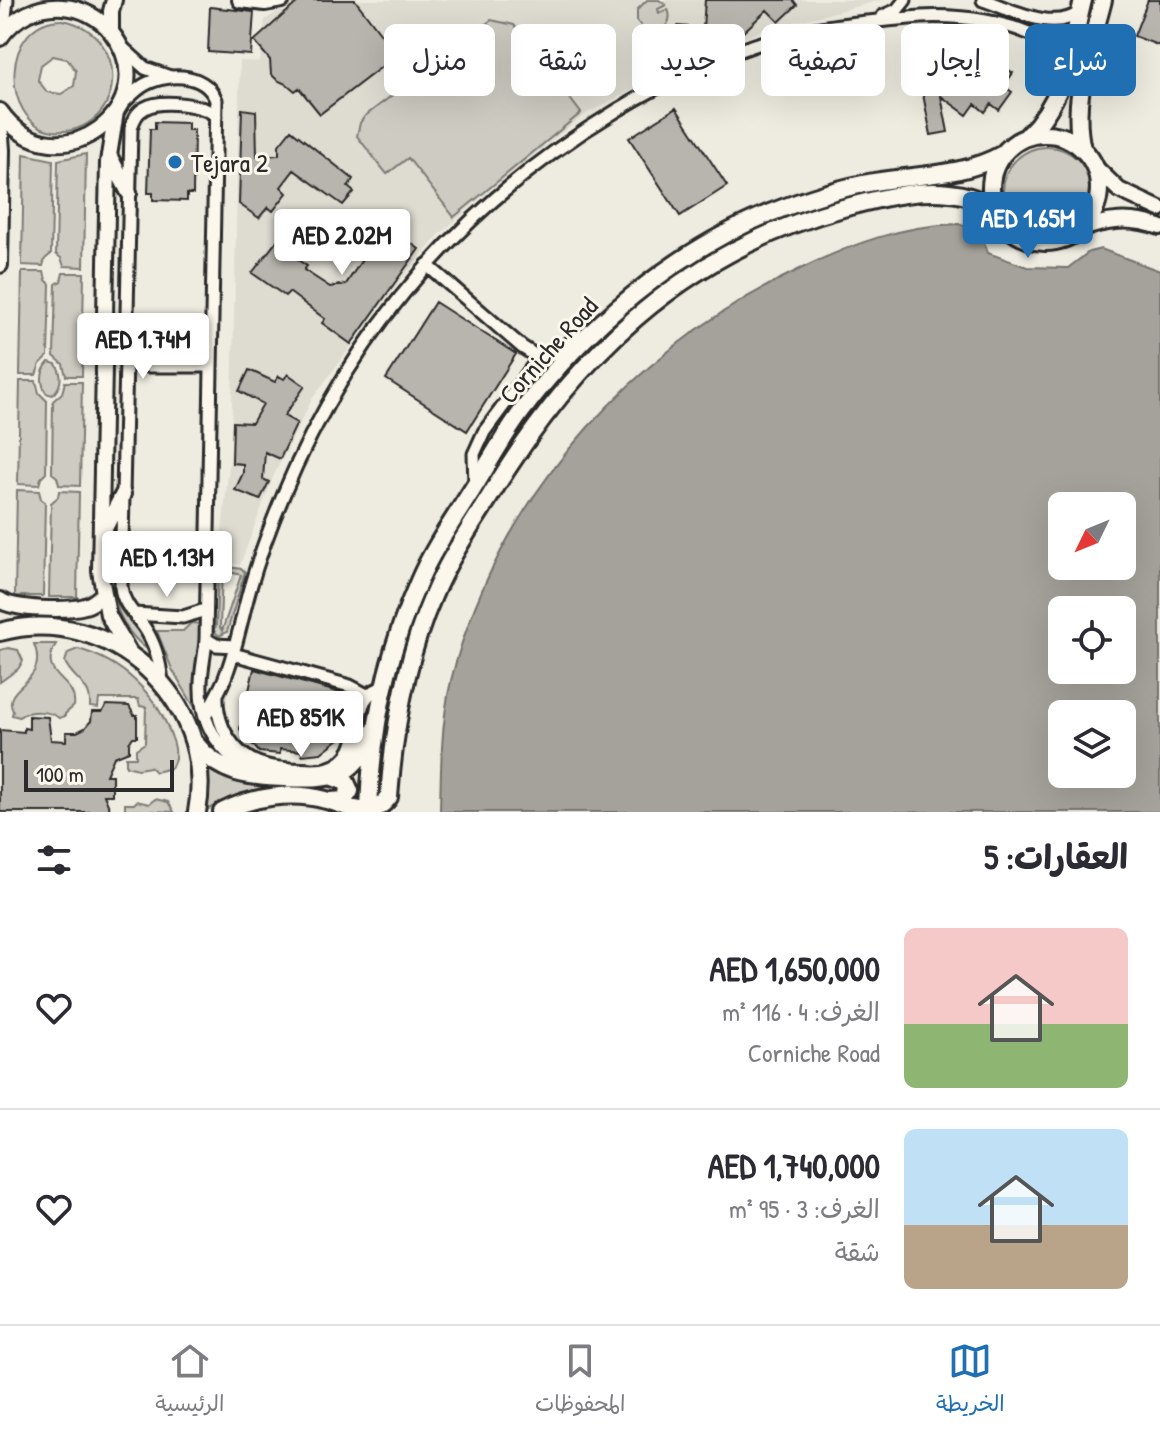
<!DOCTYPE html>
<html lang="ar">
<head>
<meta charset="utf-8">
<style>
	body { margin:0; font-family:"Patrick Hand","Playpen Sans Arabic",sans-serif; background:#f2f2f3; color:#2b2b33; direction:rtl; height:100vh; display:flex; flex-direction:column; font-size:30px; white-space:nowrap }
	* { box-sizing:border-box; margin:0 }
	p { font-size:26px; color:#7c7c81 }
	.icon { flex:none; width:44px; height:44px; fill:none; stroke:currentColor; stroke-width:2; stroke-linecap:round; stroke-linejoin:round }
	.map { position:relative; height:812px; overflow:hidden; direction:ltr }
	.drawer { display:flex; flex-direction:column; background:#fff; flex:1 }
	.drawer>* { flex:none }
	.hud { position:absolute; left:24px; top:24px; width:1112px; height:72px; direction:rtl; display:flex; gap:16px }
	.needle { width:52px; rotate:227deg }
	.controls { position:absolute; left:1048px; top:492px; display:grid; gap:16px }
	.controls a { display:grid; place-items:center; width:88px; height:88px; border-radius:12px; background:#fff; box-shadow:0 8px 32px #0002; font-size:40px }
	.scale { position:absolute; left:24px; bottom:20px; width:150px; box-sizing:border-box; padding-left:8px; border:4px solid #2b2b2b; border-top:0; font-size:22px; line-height:28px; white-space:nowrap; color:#2b2b2b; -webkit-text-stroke:6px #fbf7ec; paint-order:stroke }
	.price { position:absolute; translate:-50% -68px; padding:0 18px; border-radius:8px; background:#fff; color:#222; font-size:26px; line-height:52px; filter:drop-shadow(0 2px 4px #0008) }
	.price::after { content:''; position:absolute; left:50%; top:48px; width:24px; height:18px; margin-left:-12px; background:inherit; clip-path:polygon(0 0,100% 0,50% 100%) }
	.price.active { background:#1f6fb2; color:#fff }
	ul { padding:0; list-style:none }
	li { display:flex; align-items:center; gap:24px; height:200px; padding:0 32px }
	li+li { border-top:2px solid #e1e1e2 }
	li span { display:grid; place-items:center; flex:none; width:224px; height:160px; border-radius:12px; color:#555 }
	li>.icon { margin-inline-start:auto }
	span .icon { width:96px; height:96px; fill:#fffc; stroke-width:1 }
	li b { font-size:34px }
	h2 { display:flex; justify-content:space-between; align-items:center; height:96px; padding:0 32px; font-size:34px }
	.pill { padding:0 28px; border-radius:12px; background:#fff; box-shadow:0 8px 32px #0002; font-size:28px; line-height:72px }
	.pill.active { background:#1f6fb2; color:#fff }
	.dock { display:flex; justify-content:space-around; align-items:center; height:112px; border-top:2px solid #e1e1e2; background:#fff; font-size:22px; color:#7c7c81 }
	.dock a { display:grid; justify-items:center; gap:4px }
	.dock .active { color:#1f6fb2 }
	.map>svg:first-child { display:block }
	.built { fill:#dedbd1 }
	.green { fill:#cecbc2; stroke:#7c7b76; stroke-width:2; fill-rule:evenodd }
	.water { fill:#a4a29a; stroke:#74726e; stroke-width:2; fill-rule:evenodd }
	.building { fill:#b8b5ae; stroke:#2b2b2b; stroke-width:2 }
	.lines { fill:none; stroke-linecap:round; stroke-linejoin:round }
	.minor-casing { stroke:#2b2b2b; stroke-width:17 }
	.tertiary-casing { stroke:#2b2b2b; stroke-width:20 }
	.secondary-casing { stroke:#2b2b2b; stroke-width:22 }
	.minor { stroke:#fbf7ec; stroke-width:11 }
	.tertiary { stroke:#fbf7ec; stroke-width:14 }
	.secondary { stroke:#fbf7ec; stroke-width:16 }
	.poi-dot { fill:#1f6fb2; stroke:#fbf7ec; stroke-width:3 }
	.labels { text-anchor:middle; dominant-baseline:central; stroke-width:6; stroke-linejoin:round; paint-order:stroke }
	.poi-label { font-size:26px; fill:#2b2b2b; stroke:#fbf7ec; text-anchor:start }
	.street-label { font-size:26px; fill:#2b2b2b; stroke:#fbf7ec }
</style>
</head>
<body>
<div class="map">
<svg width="1160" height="812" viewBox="0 0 1160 812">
	<rect width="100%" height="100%" fill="#eeebe0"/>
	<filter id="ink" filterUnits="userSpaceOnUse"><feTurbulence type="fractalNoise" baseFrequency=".0125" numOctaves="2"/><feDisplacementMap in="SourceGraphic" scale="16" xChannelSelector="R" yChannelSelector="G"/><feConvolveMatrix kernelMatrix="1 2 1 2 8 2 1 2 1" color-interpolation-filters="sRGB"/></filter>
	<g filter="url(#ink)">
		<path class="built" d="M300 0H882L763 30 682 64 584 115 484 195 438 236 400 280 312 399 273 477 240 565 219 560 231 447 240 61 260 62 265 20 279 11 286 12Z"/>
		<path class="green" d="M647 0H659L666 5 658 9 659 13 668 9C672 19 668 26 660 31L644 30 637 21V10Z
			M63 20C136 35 124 137 53 131 0 124 0 19 63 20ZM53 56 67 59 76 71 74 86 61 94 47 92 38 80 41 65Z
			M491 20 514 25 581 113 454 217 408 158 387 174 357 136 360 123 365 116Z
			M1003 191a44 44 0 1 1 88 0a44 44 0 1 1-88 0Z
			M24 154 53 160 51 254 45 259 43 266 22 265Z
			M86 154 84 267 64 266 61 258 56 254 58 160Z
			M22 272H44L46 280 50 284 48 356 40 364 36 375H20Z
			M63 273H84L82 376H66L63 364 54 356 56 284 61 281Z
			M49 362 56 364C63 375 62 387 52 395L46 393C40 382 40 372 49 362Z
			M20 381H36L39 393 47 401 46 473 41 478 39 485 18 484Z
			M65 382H82L80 486 59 485 57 477 52 473 53 401 62 393Z
			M17 490 39 491 41 499 45 502 43 596H15Z
			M59 491 79 492 77 597H49L51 503 58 497Z
			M221 566 242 569 245 572 227 632 219 636 213 630 216 626 218 569ZM222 570 241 575 222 631 220 627Z
			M111 586C117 593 115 597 118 605 126 622 144 630 148 650 126 634 116 612 111 586Z
			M191 623 200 624 198 713 172 669 157 631H183Z
			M34 644H56C36 678 78 678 74 706L65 714V716L59 718C50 710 28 710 19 717L12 715 13 711C0 685 50 684 34 644Z
			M8 648 18 650 23 661 18 669 0 682V650Z
			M78 649C122 661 157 694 172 738 176 748 177 759 171 768L155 772 150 767 138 769 126 766V757H136V749L145 743 146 707 140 706 138 699H99L98 708 90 707C92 684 73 680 65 662L68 653Z
			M209 769C249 789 294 788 338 784L342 786 341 795C296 794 247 784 207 810Z
			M155 799 168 802 174 812 125 810V804H134L137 801 149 804Z"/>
		<path class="water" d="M959 224 979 230 988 253 1027 267 1068 268 1089 252 1101 249 1160 271V812H440C441 761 441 711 456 662 507 487 639 345 802 268 852 244 903 225 959 224ZM1062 506H1122V566H1062ZM1062 610H1122V670H1062ZM1062 714H1122V774H1062Z"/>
		<path class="building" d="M300 0H355L397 55 320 114 299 88 295 91 288 85 277 80 271 74 270 60 254 41Z
			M705 0H793L797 5 779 22 767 10 739 36 735 34 721 33 722 42 704 41 701 45 693 44 692 53 673 61 678 26 703 28Z
			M1148 0H1160V46L1134 36Z
			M210 7 254 12 251 55 208 52Z
			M973 45 985 53 989 48 1005 60 1002 65 1013 73 1004 86 1012 92 999 110 991 104 985 112 975 104 967 115 941 96 948 132 931 135 920 79 937 76 940 92Z
			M676 108 727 186 680 216 629 138Z
			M242 109 256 111 257 156 279 155V145L291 130 353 179 348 187 354 192 343 205 294 170 281 187 287 193 273 211 268 207 259 218 239 204Z
			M155 122 188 123V130H194L193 194H187V201L153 200V193H148L150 129H155Z
			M370 213 419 249 351 344 322 323 325 319 289 292 285 296 252 273 283 233 305 250 298 260 307 266 304 270 330 287 346 284 373 243 348 248V240Z
			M435 302 516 354 467 431 386 379Z
			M249 370 275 382 279 376 284 379 288 374 305 386 284 416 297 423 280 459 265 452 263 479 269 482 260 500 235 490 243 473V464L232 463 233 422 252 423 263 404 239 391Z
			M254 669 348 695 340 738 321 753 302 755V751L280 749V754L259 752 240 729Z
			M107 705 129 706 134 715H137V737H133L129 743V751L114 757 106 775H112V795H104L111 812H0V730L24 732V728L29 729V716L48 717 51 740 66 741V732H77L85 728 91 721 92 712H102Z"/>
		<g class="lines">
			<g class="minor-casing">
				<path id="minor" d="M983 0C1011 9 1053 33 1080 12
					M883 16 897 10 905 0
					M3 34 7 0
					M124 49 145 68 170 77
					M121 105C127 99 134 92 141 87 163 72 205 71 216 100L206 639C205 656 200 673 201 690 201 725 222 756 253 772
					M427 265 522 347 533 354 547 357
					M126 352 147 366H210
					M475 485 474 454 484 432 533 366 577 338
					M134 614 183 617 205 610
					M206 639 216 645 235 646
					M233 654 350 686 367 695
					M162 682C160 662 155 643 144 627 134 613 123 604 121 587L131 129C133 120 137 112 145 108 161 99 203 104 216 116
					M217 694C216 716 224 736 239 751 254 765 272 768 291 769 303 769 317 772 329 768 373 754 344 693 384 688
					M205 717C212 702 222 688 227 672 237 645 242 616 250 588 262 546 278 506 296 466 366 315 473 197 616 111 670 78 730 50 792 34 830 24 870 22 909 18 951 12 1049 22 1067 66"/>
			</g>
			<g class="tertiary-casing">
				<path id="tertiary" d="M240 0 265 3 282 0
					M111 32V11L114 0
					M0 38C14 17 38 5 63 7 82 8 100 18 111 32 170 106 56 191 0 111
					M116 112 108 162 100 571 108 615 129 652
					M0 123 2 150 0 265
					M109 155 129 193
					M1095 167 1119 190 1160 209
					M1078 231C1106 219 1131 217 1160 227
					M102 534 123 494
					M0 600C14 610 68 611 85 606 92 604 97 600 102 595"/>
			</g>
			<g class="secondary-casing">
				<path id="secondary" d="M991 188a54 54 0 1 1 108 0a54 54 0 1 1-108 0Z
					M1027 136C1065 100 1071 49 1083 0
					M1082 149C1070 98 1091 49 1103 0
					M0 632C109 602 218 700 197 812
					M195 743C219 774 249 777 285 778 326 780 357 780 369 734
					M332 801 344 800 350 791 346 782 333 777
					M369 810C371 732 387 653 419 581 433 548 455 518 474 487 490 461 504 435 522 411 585 327 672 253 770 213 803 200 838 188 874 182 918 174 962 177 1003 154
					M222 812C253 796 293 791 326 800 339 803 355 812 369 810 378 809 384 804 389 797 394 729 406 658 433 596 447 562 468 531 487 501 572 359 679 253 843 208 890 195 952 179 995 209"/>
			</g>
			<use href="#minor" class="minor"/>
			<use href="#tertiary" class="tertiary"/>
			<use href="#secondary" class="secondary"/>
		</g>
	</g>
	<circle class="poi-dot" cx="175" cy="162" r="8"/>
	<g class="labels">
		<g class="poi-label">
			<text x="191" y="162">Tejara 2</text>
		</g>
		<g class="street-label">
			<text transform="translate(548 350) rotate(-48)">Corniche Road</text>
		</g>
	</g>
</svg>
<div class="controls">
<a><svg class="needle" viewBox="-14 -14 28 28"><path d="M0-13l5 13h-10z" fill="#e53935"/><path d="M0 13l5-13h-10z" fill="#7c7c81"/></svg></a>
<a><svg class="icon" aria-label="locate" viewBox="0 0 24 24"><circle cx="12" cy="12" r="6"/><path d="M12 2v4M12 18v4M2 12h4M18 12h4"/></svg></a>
<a><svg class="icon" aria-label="layers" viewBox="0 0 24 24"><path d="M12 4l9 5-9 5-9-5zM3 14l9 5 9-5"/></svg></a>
</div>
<div class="scale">100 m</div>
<b class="price active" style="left:1028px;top:260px">AED 1.65M</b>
<b class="price" style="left:342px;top:277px">AED 2.02M</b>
<b class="price" style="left:143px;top:381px">AED 1.74M</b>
<b class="price" style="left:167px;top:599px">AED 1.13M</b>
<b class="price" style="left:301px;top:759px">AED 851K</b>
<div class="hud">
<a class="pill active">شراء</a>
<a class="pill">إيجار</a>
<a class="pill">تصفية</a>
<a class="pill">جديد</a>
<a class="pill">شقة</a>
<a class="pill">منزل</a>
</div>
</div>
<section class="drawer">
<h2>العقارات: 5<svg class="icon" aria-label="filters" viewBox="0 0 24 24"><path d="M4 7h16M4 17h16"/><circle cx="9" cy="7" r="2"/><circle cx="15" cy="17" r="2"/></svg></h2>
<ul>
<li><span style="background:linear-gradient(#f6c9c9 60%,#8fb573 0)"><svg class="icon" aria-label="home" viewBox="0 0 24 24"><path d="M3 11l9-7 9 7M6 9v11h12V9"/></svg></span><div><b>AED 1,650,000</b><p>الغرف: 4 · 116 m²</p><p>Corniche Road</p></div><svg class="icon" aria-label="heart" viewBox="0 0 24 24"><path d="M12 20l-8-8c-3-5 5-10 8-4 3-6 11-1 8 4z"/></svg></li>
<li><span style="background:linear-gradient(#bfe0f5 60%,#b9a48a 0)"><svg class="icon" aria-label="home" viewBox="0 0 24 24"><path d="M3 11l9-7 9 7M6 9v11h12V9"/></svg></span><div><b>AED 1,740,000</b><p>الغرف: 3 · 95 m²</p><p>شقة</p></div><svg class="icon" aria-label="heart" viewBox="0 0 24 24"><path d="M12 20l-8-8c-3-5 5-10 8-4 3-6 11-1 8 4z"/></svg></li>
</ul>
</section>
<nav class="dock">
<a class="active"><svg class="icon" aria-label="map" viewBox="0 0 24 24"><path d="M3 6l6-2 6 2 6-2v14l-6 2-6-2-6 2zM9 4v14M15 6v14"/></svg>الخريطة</a>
<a><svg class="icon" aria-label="saved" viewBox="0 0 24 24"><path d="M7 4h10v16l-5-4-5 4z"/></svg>المحفوظات</a>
<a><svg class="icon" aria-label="home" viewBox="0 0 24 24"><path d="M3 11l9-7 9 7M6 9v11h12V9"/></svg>الرئيسية</a>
</nav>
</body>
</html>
